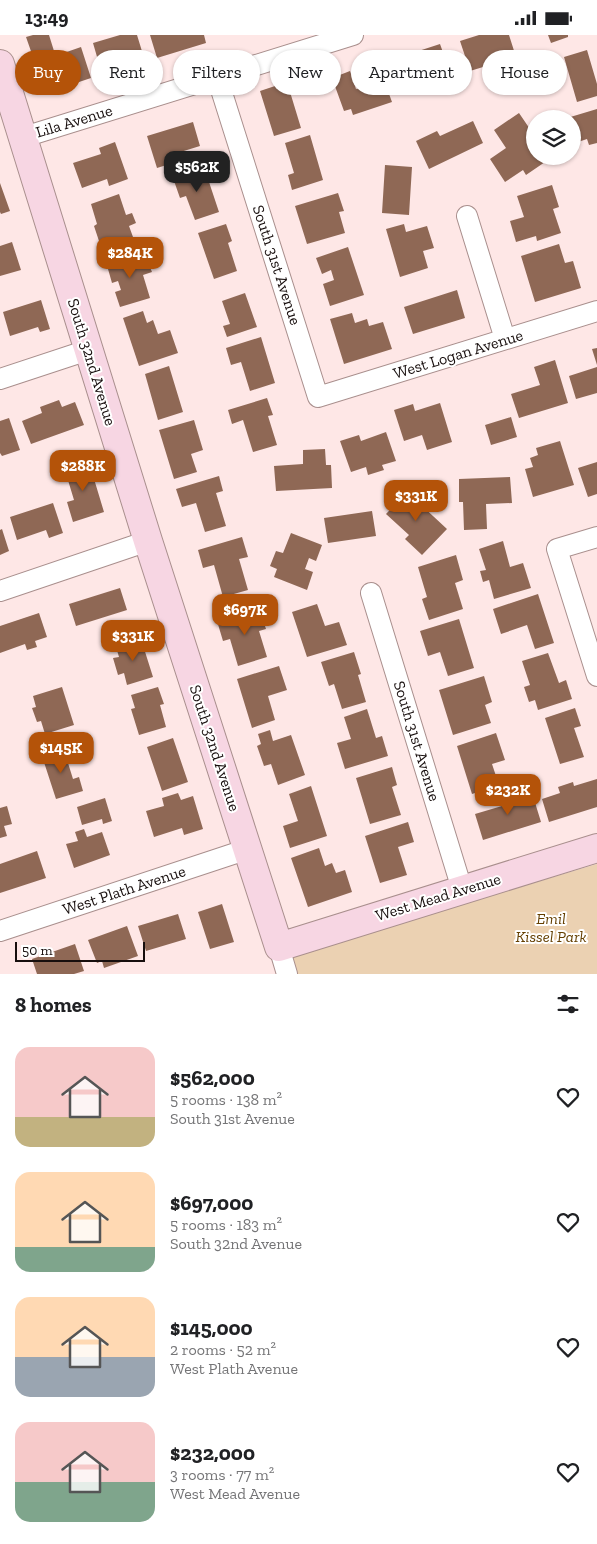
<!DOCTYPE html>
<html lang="en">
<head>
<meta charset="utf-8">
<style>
	body { margin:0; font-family:"Zilla Slab",serif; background:#f2f2f2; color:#202124; height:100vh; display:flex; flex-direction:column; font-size:19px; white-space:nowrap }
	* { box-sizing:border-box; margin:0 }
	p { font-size:16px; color:#757577 }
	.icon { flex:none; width:28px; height:28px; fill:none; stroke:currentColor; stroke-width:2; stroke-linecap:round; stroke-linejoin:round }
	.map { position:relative; height:939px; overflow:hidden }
	.details { display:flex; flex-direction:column; background:#fff; flex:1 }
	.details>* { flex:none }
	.top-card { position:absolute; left:15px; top:15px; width:568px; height:45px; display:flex; gap:10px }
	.tools { position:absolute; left:526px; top:75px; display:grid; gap:10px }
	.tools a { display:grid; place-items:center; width:55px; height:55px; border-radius:50%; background:#fff; box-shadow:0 1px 4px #0004; font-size:25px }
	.scale { position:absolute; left:15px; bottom:12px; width:130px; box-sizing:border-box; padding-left:5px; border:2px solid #170e0d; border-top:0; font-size:14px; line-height:18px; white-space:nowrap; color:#170e0d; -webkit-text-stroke:4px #fff; paint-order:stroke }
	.price { position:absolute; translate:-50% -42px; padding:0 11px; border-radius:10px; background:#b45309; color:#fff; font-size:16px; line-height:32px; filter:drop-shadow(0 1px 2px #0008) }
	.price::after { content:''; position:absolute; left:50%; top:30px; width:15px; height:11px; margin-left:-8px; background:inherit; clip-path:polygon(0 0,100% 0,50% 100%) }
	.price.on { background:#222; color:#fff }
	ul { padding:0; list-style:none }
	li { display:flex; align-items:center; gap:15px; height:125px; padding:0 15px }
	li span { display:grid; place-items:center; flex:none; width:140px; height:100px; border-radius:15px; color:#555 }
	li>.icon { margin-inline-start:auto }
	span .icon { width:60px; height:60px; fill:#fffc; stroke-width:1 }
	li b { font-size:21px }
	h2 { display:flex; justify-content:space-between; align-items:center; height:60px; padding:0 15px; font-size:21px }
	.tag { padding:0 18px; border-radius:22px; background:#fff; box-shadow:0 1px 4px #0004; font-size:18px; line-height:45px }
	.tag.on { background:#b45309; color:#fff }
	.status { display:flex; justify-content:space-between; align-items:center; height:35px; padding:0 25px; background:#fff; direction:ltr }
	.status svg { height:14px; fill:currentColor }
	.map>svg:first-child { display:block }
	.green { fill:#ebd1b2 }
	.building { fill:#8f6855 }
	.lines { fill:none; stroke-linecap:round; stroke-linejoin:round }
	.street-casing { stroke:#a98f8d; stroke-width:22 }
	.secondary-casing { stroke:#a98f8d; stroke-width:30 }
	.street { stroke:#fff; stroke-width:20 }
	.secondary { stroke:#f7d6e3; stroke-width:28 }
	.labels { text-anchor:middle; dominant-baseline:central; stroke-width:4; stroke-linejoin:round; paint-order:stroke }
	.street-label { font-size:16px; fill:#170e0d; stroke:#fff }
	.park-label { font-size:16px; font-style:italic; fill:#643f00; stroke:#fff }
</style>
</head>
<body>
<div class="status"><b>13:49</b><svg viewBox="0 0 49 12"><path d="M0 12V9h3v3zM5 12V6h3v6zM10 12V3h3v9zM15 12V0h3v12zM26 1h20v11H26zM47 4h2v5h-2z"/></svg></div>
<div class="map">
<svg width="597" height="939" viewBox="0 0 597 939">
	<rect width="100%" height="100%" fill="#fee7e6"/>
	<path class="green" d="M597 829V939H294L288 921Z"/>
	<path class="building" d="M33 0H49L54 16 33 22 26 2Z
		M120 0H137L145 26 102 39 93 8Z
		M150 0H204L206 8 157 23Z
		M479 0H509L516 22 470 36 460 6Z
		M548 0H568V2L551 8Z
		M440 9 450 37 433 43 436 51 423 55 420 46 403 52 394 24Z
		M81 12 91 43 73 49 70 41 40 51 32 29Z
		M587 15 597 49V61L577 67 564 22Z
		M350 36 356 54 384 45 392 67 353 80 351 74 344 76 332 43Z
		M287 47 301 93 274 101 260 56Z
		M597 74V108L589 110 587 104 572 109V84L567 83Z
		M519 78 534 100 530 103 535 111V121H542L545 127 526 140 523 135 505 147 490 124 506 113 494 95Z
		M473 86 483 108 429 134 416 106 437 96 440 101Z
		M193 87 200 111 174 119 176 127 157 133 147 101Z
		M310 100 323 145 292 155 288 140 294 138 285 108Z
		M115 107 128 144 109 151 107 144 82 153 73 128 101 119 99 113Z
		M385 130 412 132 409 180 382 178Z
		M204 132 219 177 195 185 186 161 180 163 173 143Z
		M0 148 10 176 1 179 0 177Z
		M552 150 559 172 553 174 561 198 537 206 536 201 516 207 510 186 524 182 517 161Z
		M338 158 344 176 339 177 345 198 307 209 295 171Z
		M119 159 126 180 132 178 136 188 129 191 133 202 101 212 94 191 97 189 91 169Z
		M226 189 232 206 228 208 237 236 214 244 198 198Z
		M404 189 406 197 427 191 434 213 423 216 428 233 400 242 386 194Z
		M12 207 21 235 0 241V211Z
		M559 209 565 228 573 226 581 253 535 267 521 221Z
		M348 212 364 260 330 271 323 249 334 245 331 235 322 239 316 223Z
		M136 218 139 227 147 225 152 237 143 240 150 263 120 272 115 257 121 255 118 246 112 248 106 227Z
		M457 255 465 283 413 299 404 272Z
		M245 258 257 292 227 302 223 291 230 289 222 266Z
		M41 265 50 294 40 297 38 292 10 301 3 277Z
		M143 276 147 288 153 285 158 299 170 295 178 318 139 331 123 283Z
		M352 278 355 288 367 284 369 291 383 287 392 314 344 329 330 284Z
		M261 302 275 348 250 356 241 327 231 330 226 313Z
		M597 313V330L592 314Z
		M555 325 568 368 519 383 511 359 540 350 534 332Z
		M169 331 183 377 158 385 145 339Z
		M597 332V358L576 364 569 341Z
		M267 363 273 380 268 381 277 410 253 417 243 385 232 389 228 375Z
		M59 365 62 372 75 367 84 390 31 409 22 386 42 378 40 372Z
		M440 368 452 407 427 415 422 400 404 406 394 375 413 369 415 376Z
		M511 382 517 402 491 410 485 390Z
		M9 383 20 415 2 421 0 418V386Z
		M194 385 203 415 191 419 197 437 174 444 159 395Z
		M386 397 396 426 382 430 384 435 368 440 366 432 351 437 340 406 359 400 361 406Z
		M560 406 574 450 533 462 525 434 533 432 530 423 538 420 536 413Z
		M325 414 326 430H331L332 453 276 456 274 431 303 429V415Z
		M88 424 104 477 73 487 67 467 74 465 64 432Z
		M597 427V459L588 462 578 433Z
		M219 441 223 456 216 458 226 491 205 497 196 468 182 472 176 454Z
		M510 442 512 468 486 469 487 494 464 495 463 467H459V444Z
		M412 452 423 462 419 468 447 494 422 520 405 504 409 500 386 479Z
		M53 468 63 498 49 503 46 495 17 505 10 482Z
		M372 476 376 501 328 508 324 483Z
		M2 494 9 516 0 520V495Z
		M291 498 322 510 316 526 309 523 305 534 313 537 307 555 274 542 277 534 270 531 276 516 283 518Z
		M242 502 248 522 239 524 248 555 223 562 214 530 203 533 198 515Z
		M503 506 510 532 523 528 531 553 494 564 489 545 483 547 480 536 486 535 479 514Z
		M456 520 463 545 455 548 463 574 429 585 422 564 427 562 418 532Z
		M120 553 127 575 76 591 69 569Z
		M538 559 554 608 535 614 527 590 501 599 493 574Z
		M317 569 325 591 339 587 347 610 307 622 292 577Z
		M259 573 266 594 259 596 267 622 238 631 230 604 223 606 217 586Z
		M39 578 47 602 35 606 37 612 27 615 25 609 0 618V591Z
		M459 584 474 633 448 641 440 617 428 621 420 596Z
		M141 604 153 642 127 650 124 638 118 640 113 623 119 622 116 612Z
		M354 617 361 639 358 640 366 667 342 674 334 649 329 651 321 627Z
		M548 618 559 648 566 645 572 664 538 675 535 665 529 667 524 652 530 650 522 626Z
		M279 631 287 655 268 661 275 685 252 693 237 644Z
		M484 641 492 667 485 670 491 688 453 700 439 655Z
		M62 652 74 690 45 699 41 686 37 687 32 673 36 672 33 661Z
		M158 652 164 669 160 670 166 692 139 700 131 674 135 673 131 660Z
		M575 673 581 691 574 693 584 722 560 729 545 683Z
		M367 674 376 703 382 701 388 721 345 734 337 708 351 704 344 682Z
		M270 695 273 706 291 700 305 740 278 750 271 729 264 731 257 711 261 709 258 699Z
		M496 698 505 725 492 729 499 750 472 759 457 711Z
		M173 703 188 747 162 756 147 712Z
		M63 712 73 744 79 742 83 756 56 764 41 718Z
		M392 732 397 750 392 752 401 780 370 789 356 743Z
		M597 744V772L549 787 542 764 560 758 558 752 573 747 574 751Z
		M311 751 327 801 290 813 283 791 298 786 289 759Z
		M514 756 518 766 533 761 541 787 483 805 475 779 502 771 499 761Z
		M178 758 181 765 193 761 203 794 184 800 182 793 154 802 146 776 164 771 162 763Z
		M105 763 112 786 103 789 102 784 82 790 77 772Z
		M7 771 12 789 4 791 7 801 0 803V773Z
		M408 787 414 807 398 812 407 840 380 848 365 801Z
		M84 794 87 802 102 797 110 820 74 833 66 809 78 806 75 797Z
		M319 813 325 831 332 828 336 838 345 835 352 857 308 872 291 823Z
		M37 816 46 843 0 858V829Z
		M222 869 234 907 210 914 198 877Z
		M178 879 186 904 146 916 138 891Z
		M127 891 138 921 104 933 102 926 97 928 88 905Z
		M75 909 84 936 74 939H37L32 924Z"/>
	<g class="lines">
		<g class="street-casing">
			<path id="street" d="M217 42 318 362 597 276
				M24 102 353 0
				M467 181 505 304
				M0 344 88 315
				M597 502 557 514 597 641
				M0 556 148 506
				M371 558 462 854
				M0 896 248 814
				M279 912 287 939"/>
		</g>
		<g class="secondary-casing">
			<path id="secondary" d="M0 29 148 506 279 912 597 813"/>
		</g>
		<use href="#street" class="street"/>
		<use href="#secondary" class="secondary"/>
	</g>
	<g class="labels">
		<g class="street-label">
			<text transform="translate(74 86) rotate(-17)">Lila Avenue</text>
			<text transform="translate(277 230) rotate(72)">South 31st Avenue</text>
			<text transform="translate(458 319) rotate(-17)">West Logan Avenue</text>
			<text transform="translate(92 327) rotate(73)">South 32nd Avenue</text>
			<text transform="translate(417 706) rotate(73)">South 31st Avenue</text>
			<text transform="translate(215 713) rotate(72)">South 32nd Avenue</text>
			<text transform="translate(124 855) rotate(-18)">West Plath Avenue</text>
			<text transform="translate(438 862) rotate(-17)">West Mead Avenue</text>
		</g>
		<g class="park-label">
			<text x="551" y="883">Emil<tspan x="551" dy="18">Kissel Park</tspan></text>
		</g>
	</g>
</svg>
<div class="tools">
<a><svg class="icon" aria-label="layers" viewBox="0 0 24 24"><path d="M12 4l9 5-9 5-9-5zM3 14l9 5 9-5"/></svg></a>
</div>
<div class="scale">50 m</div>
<b class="price on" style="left:197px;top:158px">$562K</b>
<b class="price" style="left:130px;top:244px">$284K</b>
<b class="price" style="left:83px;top:457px">$288K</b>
<b class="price" style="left:416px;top:487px">$331K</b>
<b class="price" style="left:245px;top:601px">$697K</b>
<b class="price" style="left:133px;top:627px">$331K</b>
<b class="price" style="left:61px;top:739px">$145K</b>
<b class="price" style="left:508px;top:781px">$232K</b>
<div class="top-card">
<a class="tag on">Buy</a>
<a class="tag">Rent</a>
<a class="tag">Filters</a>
<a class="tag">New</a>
<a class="tag">Apartment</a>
<a class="tag">House</a>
</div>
</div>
<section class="details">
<h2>8 homes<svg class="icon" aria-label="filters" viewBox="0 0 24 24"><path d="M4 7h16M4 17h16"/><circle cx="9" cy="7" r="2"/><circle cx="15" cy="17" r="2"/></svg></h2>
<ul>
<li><span style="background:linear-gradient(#f6c9c9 70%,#c2b280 0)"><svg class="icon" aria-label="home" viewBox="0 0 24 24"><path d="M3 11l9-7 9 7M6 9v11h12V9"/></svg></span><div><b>$562,000</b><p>5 rooms · 138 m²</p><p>South 31st Avenue</p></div><svg class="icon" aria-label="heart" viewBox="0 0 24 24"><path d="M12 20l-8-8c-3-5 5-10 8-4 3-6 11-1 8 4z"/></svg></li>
<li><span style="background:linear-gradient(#ffd9b3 75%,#7fa58c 0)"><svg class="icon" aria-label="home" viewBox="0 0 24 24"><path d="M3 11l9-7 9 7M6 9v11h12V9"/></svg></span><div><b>$697,000</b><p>5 rooms · 183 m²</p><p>South 32nd Avenue</p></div><svg class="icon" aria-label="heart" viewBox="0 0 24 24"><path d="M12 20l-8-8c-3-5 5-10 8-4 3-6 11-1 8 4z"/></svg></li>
<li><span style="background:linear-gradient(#ffd9b3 60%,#9aa5b1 0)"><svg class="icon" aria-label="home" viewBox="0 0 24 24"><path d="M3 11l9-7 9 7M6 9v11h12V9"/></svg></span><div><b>$145,000</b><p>2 rooms · 52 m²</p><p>West Plath Avenue</p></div><svg class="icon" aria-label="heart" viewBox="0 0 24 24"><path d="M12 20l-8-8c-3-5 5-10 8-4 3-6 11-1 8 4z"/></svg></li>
<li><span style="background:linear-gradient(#f6c9c9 60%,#7fa58c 0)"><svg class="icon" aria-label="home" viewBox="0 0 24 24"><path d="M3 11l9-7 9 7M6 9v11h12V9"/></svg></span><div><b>$232,000</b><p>3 rooms · 77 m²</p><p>West Mead Avenue</p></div><svg class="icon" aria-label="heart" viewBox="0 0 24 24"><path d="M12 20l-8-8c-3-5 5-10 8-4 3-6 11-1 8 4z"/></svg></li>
</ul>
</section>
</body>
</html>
